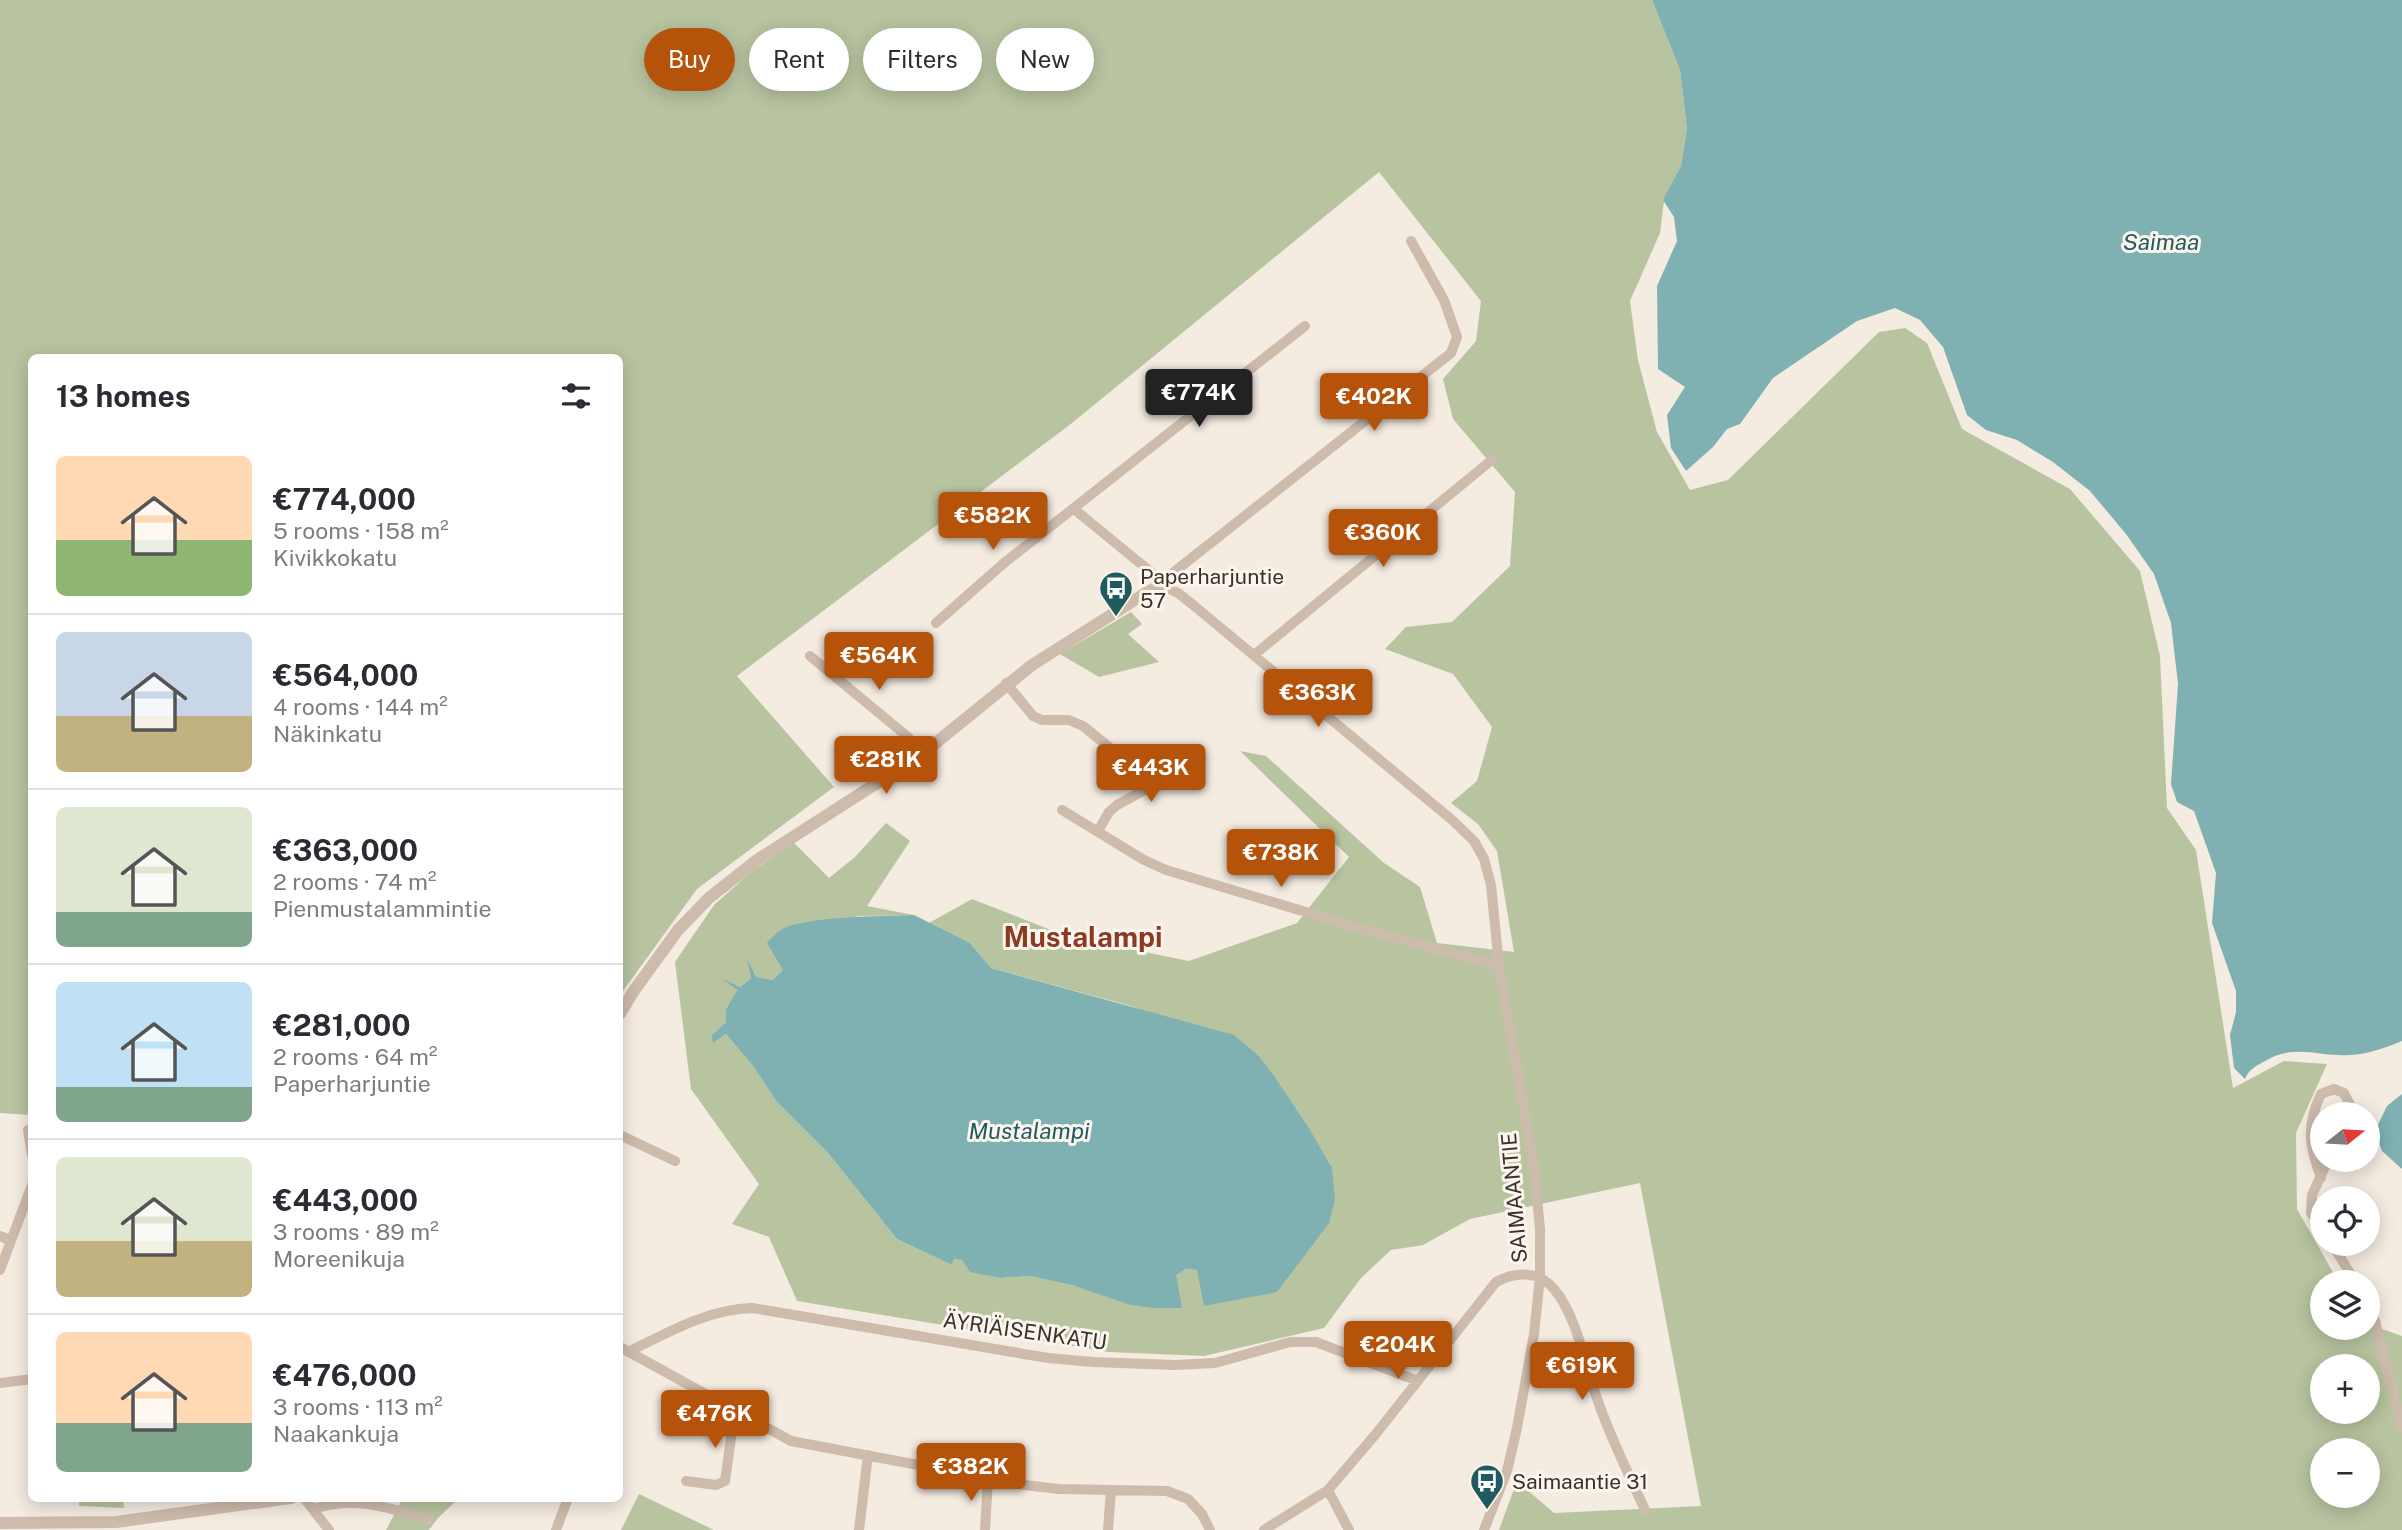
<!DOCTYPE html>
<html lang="en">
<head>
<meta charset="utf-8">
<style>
	body { margin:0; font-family:"Public Sans",sans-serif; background:#f2f2f3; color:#2b2b33; height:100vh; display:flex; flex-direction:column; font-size:26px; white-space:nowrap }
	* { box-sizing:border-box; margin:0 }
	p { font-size:23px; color:#7c7c81 }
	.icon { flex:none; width:38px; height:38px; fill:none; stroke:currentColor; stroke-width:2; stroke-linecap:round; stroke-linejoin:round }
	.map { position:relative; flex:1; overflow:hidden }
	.sheet { position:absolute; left:28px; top:354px; width:595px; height:1148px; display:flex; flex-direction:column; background:#fff; border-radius:10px; box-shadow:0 4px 18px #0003 }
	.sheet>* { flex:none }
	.banner { position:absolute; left:644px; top:28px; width:665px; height:63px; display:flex; gap:14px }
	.needle { width:46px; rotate:72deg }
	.tools { position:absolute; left:2310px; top:1102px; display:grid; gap:14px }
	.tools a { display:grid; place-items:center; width:70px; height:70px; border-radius:50%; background:#fff; box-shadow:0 4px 18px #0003; font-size:35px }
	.price { position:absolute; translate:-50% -60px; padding:0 16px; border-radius:7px; background:#b45309; color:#fff; font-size:23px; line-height:46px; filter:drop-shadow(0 2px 4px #0008) }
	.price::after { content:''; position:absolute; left:50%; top:42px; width:21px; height:16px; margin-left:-10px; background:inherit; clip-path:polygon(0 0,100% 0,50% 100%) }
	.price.active { background:#222; color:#fff }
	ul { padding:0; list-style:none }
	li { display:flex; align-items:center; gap:21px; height:175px; padding:0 28px }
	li+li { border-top:2px solid #e1e1e2 }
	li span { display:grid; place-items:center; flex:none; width:196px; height:140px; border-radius:10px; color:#555 }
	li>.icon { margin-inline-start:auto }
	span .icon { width:84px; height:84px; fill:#fffc; stroke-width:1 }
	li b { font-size:30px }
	h2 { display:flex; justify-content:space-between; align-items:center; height:84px; padding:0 28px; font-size:30px }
	.pill { padding:0 24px; border-radius:32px; background:#fff; box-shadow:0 4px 18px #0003; font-size:24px; line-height:63px }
	.pill.active { background:#b45309; color:#fff }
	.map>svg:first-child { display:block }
	.green { fill:#b8c4a0; fill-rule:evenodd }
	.water { fill:#7fb0b2 }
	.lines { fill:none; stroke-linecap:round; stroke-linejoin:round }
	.minor { stroke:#cdbbac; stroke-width:10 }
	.tertiary { stroke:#cdbbac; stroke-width:12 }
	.labels { text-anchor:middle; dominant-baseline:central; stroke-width:6; stroke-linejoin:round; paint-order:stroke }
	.poi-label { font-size:21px; fill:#3b302b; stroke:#fbf5ee; text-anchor:start }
	.street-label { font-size:21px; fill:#3b302b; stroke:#fbf5ee }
	.water-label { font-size:23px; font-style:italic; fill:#1f5a5e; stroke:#fbf5ee }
	.district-label { font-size:28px; font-weight:bold; fill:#8c3b22; stroke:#fbf5ee }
</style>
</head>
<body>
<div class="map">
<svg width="2402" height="1530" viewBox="0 0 2402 1530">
	<rect width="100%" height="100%" fill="#f4ebe1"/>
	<path class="green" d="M0 0H1652L1680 70 1687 129 1681 166 1664 200 1660 233 1630 301 1638 360 1657 432 1690 490 1728 480 1879 332 1905 328 1927 343 1962 429 2070 489 2140 571 2160 656 2167 808 2196 850 2233 1088 2284 1061 2327 1064 2296 1133 2297 1209 2339 1283H2322V1328H2368V1324L2402 1336V1530H1499L1517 1481 1554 1513 1701 1506 1640 1183 1470 1219 1423 1245 1391 1250 1361 1278 1324 1328 1204 1356 1109 1352 797 1301 769 1237 732 1224 759 1184 691 1089 675 962 714 905 752 871 794 843 829 878 855 857 886 823 910 841 867 906 914 915 857 916 773 980 755 977 749 963 752 977 740 987 727 981 737 990 726 1009V1022L711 1036 713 1042 726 1034 753 1066 777 1102 828 1153 897 1239 952 1265 954 1259 962 1260 1001 1278 1030 1276 1075 1286 1176 1274 1186 1269 1197 1270 1307 1125 1259 1056 1131 1006 991 968 970 943 929 923 972 899 1066 936 1189 961 1297 923 1349 857 1240 751 1266 756 1384 863 1420 887 1437 943 1514 952 1497 851 1478 824 1451 803 1477 781 1492 727 1453 674 1385 649 1406 627 1452 622 1510 566 1515 492 1453 419 1443 379 1476 341 1481 301 1379 172 1072 423 737 676 834 787 697 889 620 995V357H32L31 1115 0 1113ZM2322 1367H2368V1412H2322ZM2322 1451H2368V1496H2322Z
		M1131 612 1142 624 1128 634 1159 662 1099 677 1060 654Z
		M639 1494 714 1530H621Z
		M79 1498H123L124 1508 79 1506Z
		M403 1498H459L438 1518 429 1530H386Z"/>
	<path class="water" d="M1652 0H2402V1041C2385 1048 2368 1054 2350 1055 2318 1057 2295 1043 2265 1061 2256 1066 2249 1069 2245 1079L2234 1068 2230 1035 2236 1012V991L2212 923 2216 873 2194 811 2177 802 2171 784 2178 684 2171 623 2154 574 2126 534 2090 491 2053 462 2017 440 1986 430 1967 415 1943 347 1920 320 1895 308 1857 321 1773 378 1740 424 1727 429 1713 447 1686 471 1671 448 1667 415 1685 387 1658 369 1657 286 1677 241 1674 217 1663 200 1681 166 1687 129 1680 70Z
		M914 915 970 943 991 968 1234 1035 1259 1056 1274 1076 1307 1125 1332 1168 1335 1199 1329 1223 1277 1292 1204 1306 1197 1270 1186 1269 1176 1275 1182 1308H1153L1131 1305 1075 1286 1030 1276 1001 1278 970 1272 962 1260 954 1259 952 1265 897 1239 828 1153 777 1102 753 1066 726 1034 713 1043 711 1036 726 1022V1009L737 990 723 979 740 987 751 978 747 959 756 977 773 980 783 970 767 943C771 939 775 934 779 931 800 916 886 916 914 915Z
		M2402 1094V1169L2382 1151 2375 1131 2387 1106Z"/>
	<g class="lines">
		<path class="minor" d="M1074 509 1152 573 1163 586 1178 593 1192 604 1451 819 1474 841 1484 859 1491 885 1499 966 1534 1168 1540 1229V1277L1534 1334 1517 1428 1507 1471 1484 1530
			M1163 586 1174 572 1451 353 1457 337 1444 300 1411 241
			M936 623 1004 563 1305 326
			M1254 655 1493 459
			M810 656 908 737 922 754
			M1006 683 1033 716 1042 720H1069L1083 726 1156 785
			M1062 810 1144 860 1166 870 1359 928 1499 966
			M1098 831 1109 812 1117 805 1190 765
			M28 1130 32 1155
			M620 1135 675 1161
			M2321 1178C2309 1146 2306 1125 2321 1094L2334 1089 2344 1093 2349 1103 2345 1115
			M2322 1229 2311 1213 2312 1195 2328 1160
			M0 1236 10 1240
			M2332 1244 2356 1283
			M0 1270 32 1185
			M2368 1306 2375 1321 2402 1428
			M620 1347 791 1441 1024 1485 1059 1489 1167 1491 1188 1499 1202 1514 1210 1530
			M628 1352C667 1333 708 1309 752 1308L1048 1358 1093 1362 1175 1365 1215 1363 1290 1342H1316L1418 1381
			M0 1383 32 1379
			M686 1481 716 1485 725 1481 735 1410
			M1328 1490 1349 1530
			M304 1498 329 1530
			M313 1509C357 1495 388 1508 430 1520
			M556 1530 568 1498
			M859 1530 868 1455
			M985 1530 988 1479
			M1108 1530 1111 1490
			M1264 1530 1328 1490 1375 1435 1496 1282C1516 1271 1539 1271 1554 1289 1578 1317 1586 1370 1599 1404 1612 1441 1630 1477 1646 1512"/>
		<path class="tertiary" d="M620 1014 633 992 678 930 709 898 757 860 922 754 1032 665 1149 591 1163 586
			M0 1523 116 1522 291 1498"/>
	</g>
	<defs>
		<g id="bus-pin" transform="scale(1.75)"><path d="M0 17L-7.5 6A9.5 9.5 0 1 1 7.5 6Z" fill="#1f5a5e" stroke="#fbf5ee"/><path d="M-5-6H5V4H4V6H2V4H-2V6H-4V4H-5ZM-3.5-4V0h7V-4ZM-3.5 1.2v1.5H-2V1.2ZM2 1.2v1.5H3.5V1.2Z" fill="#fff"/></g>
	</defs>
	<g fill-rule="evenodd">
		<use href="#bus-pin" x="1116" y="588"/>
		<use href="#bus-pin" x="1487" y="1481"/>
	</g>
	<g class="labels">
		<g class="poi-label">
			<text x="1140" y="576">Paperharjuntie<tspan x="1140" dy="24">57</tspan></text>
			<text x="1512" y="1481">Saimaantie 31</text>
		</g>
		<g class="street-label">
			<text transform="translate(1514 1198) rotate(-95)">SAIMAANTIE</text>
			<text transform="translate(1025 1331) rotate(8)">ÄYRIÄISENKATU</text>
		</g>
		<g class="water-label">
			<text x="2161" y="241">Saimaa</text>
			<text x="1029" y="1130">Mustalampi</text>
		</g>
		<g class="district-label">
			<text x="1083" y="936">Mustalampi</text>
		</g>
	</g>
</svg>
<div class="tools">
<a><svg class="needle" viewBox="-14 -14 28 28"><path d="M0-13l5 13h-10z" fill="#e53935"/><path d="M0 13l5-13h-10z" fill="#7c7c81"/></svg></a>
<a><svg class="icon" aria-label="locate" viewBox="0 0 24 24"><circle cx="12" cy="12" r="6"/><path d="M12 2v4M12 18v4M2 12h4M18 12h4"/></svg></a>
<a><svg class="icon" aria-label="layers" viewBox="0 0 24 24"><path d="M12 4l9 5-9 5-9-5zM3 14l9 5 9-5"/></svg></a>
<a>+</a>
<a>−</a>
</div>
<b class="price active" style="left:1199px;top:429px">€774K</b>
<b class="price" style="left:1374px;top:433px">€402K</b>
<b class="price" style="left:993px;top:552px">€582K</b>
<b class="price" style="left:1383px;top:569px">€360K</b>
<b class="price" style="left:879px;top:692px">€564K</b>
<b class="price" style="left:1318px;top:729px">€363K</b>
<b class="price" style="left:886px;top:796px">€281K</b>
<b class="price" style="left:1151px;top:804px">€443K</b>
<b class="price" style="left:1281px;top:889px">€738K</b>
<b class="price" style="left:1398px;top:1381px">€204K</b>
<b class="price" style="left:1582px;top:1402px">€619K</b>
<b class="price" style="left:715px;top:1450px">€476K</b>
<b class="price" style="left:971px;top:1503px">€382K</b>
<div class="banner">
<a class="pill active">Buy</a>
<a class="pill">Rent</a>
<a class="pill">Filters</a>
<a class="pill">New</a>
</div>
<section class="sheet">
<h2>13 homes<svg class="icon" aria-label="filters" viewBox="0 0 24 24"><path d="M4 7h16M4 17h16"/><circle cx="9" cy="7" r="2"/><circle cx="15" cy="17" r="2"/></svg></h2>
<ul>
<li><span style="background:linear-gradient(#ffd9b3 60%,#8fb573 0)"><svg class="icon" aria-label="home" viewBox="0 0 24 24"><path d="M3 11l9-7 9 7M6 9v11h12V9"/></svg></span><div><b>€774,000</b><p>5 rooms · 158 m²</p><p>Kivikkokatu</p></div></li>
<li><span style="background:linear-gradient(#c9d6e8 60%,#c2b280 0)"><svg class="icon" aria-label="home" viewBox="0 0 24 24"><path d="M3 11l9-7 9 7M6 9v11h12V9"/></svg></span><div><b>€564,000</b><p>4 rooms · 144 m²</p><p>Näkinkatu</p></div></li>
<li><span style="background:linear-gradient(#dfe7d0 75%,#7fa58c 0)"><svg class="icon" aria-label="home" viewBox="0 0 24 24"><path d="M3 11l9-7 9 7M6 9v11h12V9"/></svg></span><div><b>€363,000</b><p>2 rooms · 74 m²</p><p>Pienmustalammintie</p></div></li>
<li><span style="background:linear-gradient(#bfe0f5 75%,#7fa58c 0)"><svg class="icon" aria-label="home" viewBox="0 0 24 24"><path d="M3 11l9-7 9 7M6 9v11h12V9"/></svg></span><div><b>€281,000</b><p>2 rooms · 64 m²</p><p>Paperharjuntie</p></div></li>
<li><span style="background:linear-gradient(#dfe7d0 60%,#c2b280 0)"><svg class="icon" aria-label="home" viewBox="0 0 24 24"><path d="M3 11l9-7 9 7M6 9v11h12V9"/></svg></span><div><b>€443,000</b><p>3 rooms · 89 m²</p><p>Moreenikuja</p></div></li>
<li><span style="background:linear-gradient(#ffd9b3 65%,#7fa58c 0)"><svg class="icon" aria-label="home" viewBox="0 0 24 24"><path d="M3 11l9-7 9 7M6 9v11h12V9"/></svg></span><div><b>€476,000</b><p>3 rooms · 113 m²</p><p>Naakankuja</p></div></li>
</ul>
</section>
</div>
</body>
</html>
